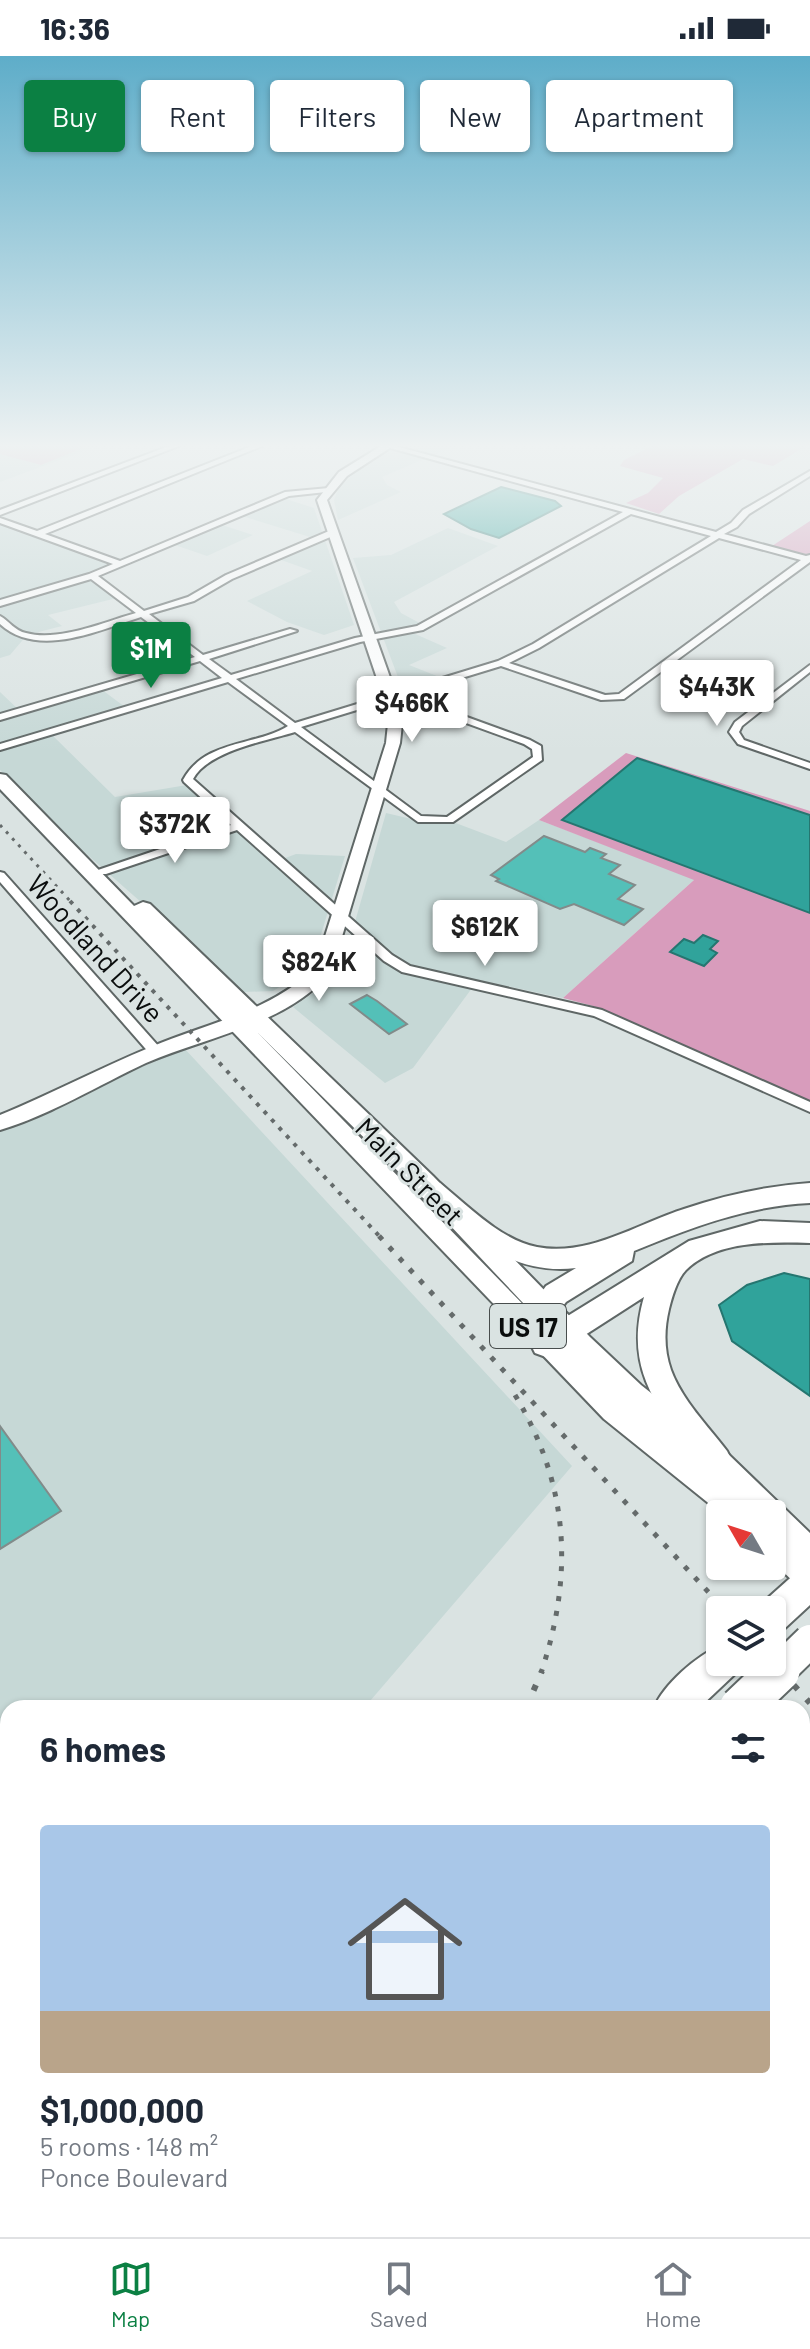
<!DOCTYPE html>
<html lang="en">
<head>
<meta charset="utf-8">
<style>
	body { margin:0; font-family:Barlow,sans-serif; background:#f6f6f7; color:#1f2937; height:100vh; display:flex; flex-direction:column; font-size:30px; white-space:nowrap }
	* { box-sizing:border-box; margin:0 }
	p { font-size:26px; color:#747a83 }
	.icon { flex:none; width:44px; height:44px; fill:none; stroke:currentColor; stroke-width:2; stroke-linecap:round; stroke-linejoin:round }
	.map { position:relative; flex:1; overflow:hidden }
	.details { position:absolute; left:0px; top:1644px; width:810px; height:538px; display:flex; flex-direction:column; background:#fff; border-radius:24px 24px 0 0; box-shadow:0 2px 6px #0004 }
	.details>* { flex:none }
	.guide { position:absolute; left:24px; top:24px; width:762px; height:72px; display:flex; gap:16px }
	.needle { width:52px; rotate:309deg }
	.controls { position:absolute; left:706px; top:1444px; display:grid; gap:16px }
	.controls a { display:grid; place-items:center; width:80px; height:80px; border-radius:8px; background:#fff; box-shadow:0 2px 6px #0004; font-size:40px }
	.price { position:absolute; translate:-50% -68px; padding:0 18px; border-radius:8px; background:#fff; color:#222; font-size:26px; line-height:52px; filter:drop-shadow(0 2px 4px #0008) }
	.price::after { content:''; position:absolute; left:50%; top:48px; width:24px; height:18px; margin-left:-12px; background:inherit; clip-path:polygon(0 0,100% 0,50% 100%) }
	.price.current { background:#0b8043; color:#fff }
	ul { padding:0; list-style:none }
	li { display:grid; align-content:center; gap:16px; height:424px; padding:0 40px }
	li span { display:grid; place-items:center; height:248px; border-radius:8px; color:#555 }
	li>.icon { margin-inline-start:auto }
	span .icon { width:144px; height:144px; fill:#fffc; stroke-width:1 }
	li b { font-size:34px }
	h2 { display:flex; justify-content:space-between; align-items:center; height:96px; padding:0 40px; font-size:34px }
	.tag { padding:0 28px; border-radius:8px; background:#fff; box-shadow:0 2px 6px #0004; font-size:28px; line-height:72px }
	.tag.current { background:#0b8043; color:#fff }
	.status { display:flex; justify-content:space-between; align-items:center; height:56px; padding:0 40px; background:#fff; direction:ltr }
	.status svg { height:22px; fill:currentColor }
	.tabs { display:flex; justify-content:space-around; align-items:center; height:112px; border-top:2px solid #e0e1e3; background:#fff; font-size:22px; color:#747a83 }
	.tabs a { display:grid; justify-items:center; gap:4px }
	.tabs .current { color:#0b8043 }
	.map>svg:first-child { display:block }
	.built { fill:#c6d8d6 }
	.green { fill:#d89cbc }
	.water { fill:#30a39b; stroke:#257670; stroke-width:2 }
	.building { fill:#54c0b8; stroke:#828b8a; stroke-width:2 }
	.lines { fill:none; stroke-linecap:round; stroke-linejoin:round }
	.street-casing { stroke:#5f6766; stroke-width:4 }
	.secondary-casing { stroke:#5f6766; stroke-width:4 }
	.primary-casing { stroke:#5f6766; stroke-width:4 }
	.highway-casing { stroke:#5f6766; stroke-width:4 }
	.street { fill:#fff; fill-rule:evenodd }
	.secondary { fill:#fff; fill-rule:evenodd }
	.primary { fill:#fff; fill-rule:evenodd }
	.highway { fill:#fff; fill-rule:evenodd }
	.rail-far3 { stroke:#656b6b; stroke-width:3; stroke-dasharray:3 6; stroke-linecap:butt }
	.rail-far2 { stroke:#656b6b; stroke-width:4; stroke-dasharray:4 7; stroke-linecap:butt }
	.rail-far1 { stroke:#656b6b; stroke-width:5; stroke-dasharray:5 10; stroke-linecap:butt }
	.rail { stroke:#656b6b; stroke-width:6; stroke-dasharray:6 13; stroke-linecap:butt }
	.highway-bridge-far1-casing { stroke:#5f6766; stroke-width:36; stroke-linecap:butt }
	.highway-bridge-casing { stroke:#5f6766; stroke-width:45; stroke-linecap:butt }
	.highway-bridge-far1 { stroke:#fff; stroke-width:32 }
	.highway-bridge { stroke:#fff; stroke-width:41 }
	.labels { text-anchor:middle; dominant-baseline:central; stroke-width:6; stroke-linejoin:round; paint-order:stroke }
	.shield { fill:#dae3e2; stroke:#484d4d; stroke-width:2 }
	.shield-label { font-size:26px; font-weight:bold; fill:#0a0d0d }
	.street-label { font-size:28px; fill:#0a0d0d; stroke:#dae3e2 }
</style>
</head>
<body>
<div class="status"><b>16:36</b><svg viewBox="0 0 49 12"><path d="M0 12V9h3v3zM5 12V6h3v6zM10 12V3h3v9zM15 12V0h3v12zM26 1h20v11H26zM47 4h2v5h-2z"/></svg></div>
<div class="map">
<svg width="810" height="2181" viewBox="0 0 810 2181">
	<rect width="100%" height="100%" fill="#dae3e2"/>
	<path class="built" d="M0 390H97L0 426Z
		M399 390H455L382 421 387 429 401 436 338 464 334 444 339 431 356 416Z
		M283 442 314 452 354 569 324 579 287 566 247 545 312 515 270 500 310 481 239 459Z
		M0 466 114 508 85 519 117 542 48 559 62 570 27 579 10 599 0 602Z
		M219 468 253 479 207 500 172 488Z
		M448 472 498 490 394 546 401 557 427 571 413 577 447 592 409 609 447 624 404 637 353 502 391 499Z
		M101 633 125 651 48 675 115 741 187 729 272 807 296 798 345 800 315 898 299 919 273 935 243 936 74 787 0 714V636L21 656Z
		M386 757 433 768 453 766 506 786 539 764 695 823 563 942 478 924 413 1012 385 1027 293 951 329 926 343 908Z
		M184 992 572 1410 364 1652H8V2174H45L38 2181H0V1074Z"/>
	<path class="green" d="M0 390H88L41 409 0 398Z
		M652 390H806L773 410 743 403 679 440 659 458 626 447 648 437 663 422 620 410 624 404Z
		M810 465V499L772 490Z
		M626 697 810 755V1048L593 950 563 942 694 824 539 764Z
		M810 1925V2181H560L567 2174H802V1938Z"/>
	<path class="water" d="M501 431 555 445 561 450 499 482 471 473 444 458Z
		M637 702 810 759V857L562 764Z
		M703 879 718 885 710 893 717 897 704 910 670 896 684 883 694 887Z
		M784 1217 810 1223V1340L732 1285 719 1249 747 1229Z"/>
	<path class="building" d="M544 780 585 796 590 792 606 798 601 802 620 809 609 818 635 829 618 843 643 853 624 869 574 848 560 853 496 825 499 823 491 819Z
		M367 939 377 945 407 968 389 978 350 948Z
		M0 1370 61 1455 0 1493Z"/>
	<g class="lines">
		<g class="street-casing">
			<path id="street" d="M169 390H179L0 459V454Z
				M252 390H262L45 478 120 505 285 436 329 432 326 436 289 440 98 520 144 555 188 541 226 519 329 475H335V479L232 523 194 545 149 558 203 599 290 573 297 575 209 603 231 619 355 582 417 570 623 456 383 390H395L716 476 731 467 743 454 810 415V420L749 458 737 471 724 478 806 500 810 499V506L624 643 601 644 501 610 301 671 421 760 447 761 533 701 532 693 524 688 425 652V648H431L530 684 541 690 542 704 453 766H418L295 676C266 685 208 695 193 723L392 899 410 910 602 954 810 1046V1056L594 960 402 916 384 905 237 774 106 818H98V814L231 769 184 726 183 724C205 683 257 690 288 670L228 626 0 694V688L222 622 200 605 0 664V658L195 601 141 561C99 574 38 603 0 568V560C9 565 15 575 26 577 59 586 104 566 136 557L91 523 0 550V544L89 518 113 508 0 467V462L37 475ZM631 458 711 480 533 588 498 605 295 667 236 623 360 586 423 574ZM719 482 801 504 619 638 605 639 509 607 539 592Z
				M810 609V616L742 670 739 676 744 684 810 707V713L738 688 729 676 735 666Z
				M0 816 4 817 161 993 163 996 161 999H151L0 826Z"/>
		</g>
		<g class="secondary-casing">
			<path id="secondary" d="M381 390H393L347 420 327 444 403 658 400 687 332 914C290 968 206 981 146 1007 99 1029 50 1059 0 1074V1059C51 1038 100 1012 151 991 207 967 270 956 315 912L386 687 389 658 317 444 339 416Z"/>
		</g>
		<g class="primary-casing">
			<path id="primary" d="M0 718 6 719 134 850 143 846 150 848 433 1120 590 1281 641 1329 726 1396 810 1477V1535L799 1531 772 1505V1458H722L604 1363 0 733ZM257 976 415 1132 555 1281Z"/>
		</g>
		<g class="highway-casing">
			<path id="highway" d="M431 1124 440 1127C468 1150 501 1184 537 1191 588 1201 637 1168 684 1153 725 1139 767 1130 810 1127V1147C747 1150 692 1171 634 1195L632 1205 566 1246 545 1274 689 1185 760 1165 810 1167V1187C771 1186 717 1184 686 1214 677 1223 672 1241 669 1253 664 1274 664 1294 671 1314 682 1344 708 1370 727 1395L732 1405 727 1415 716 1419 705 1415C662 1356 622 1318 644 1241L557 1297 546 1301 535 1297 531 1289 534 1283 520 1281 515 1273 546 1230 576 1212C512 1220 468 1179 422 1141L418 1134 422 1127Z
				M810 1510V1549L784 1573 772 1577V1554H758L760 1549 798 1515Z
				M720 1590V1606H740L735 1618 699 1652H654C663 1629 697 1599 720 1590Z
				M810 1718V1761L802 1764V1721Z
				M810 1795V1840L802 1843V1798Z
				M66 2174H118L115 2181H64Z
				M157 2174H208L205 2181H155Z
				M313 2174H364L361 2181H311Z
				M436 2174H486L483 2181H434Z"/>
		</g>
		<use href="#street" class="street"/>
		<use href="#secondary" class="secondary"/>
		<use href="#primary" class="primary"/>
		<use href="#highway" class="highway"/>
		<path class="rail-far3" d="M0 769 72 847"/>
		<path class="rail-far2" d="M70 845 381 1182"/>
		<path class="rail-far1" d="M379 1180 725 1554
			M515 1339C569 1429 574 1518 541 1617
			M772 1605 783 1617"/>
		<path class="rail" d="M781 1615 810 1647
			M526 1652 542 1615
			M0 2175 8 2168"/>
		<g class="highway-bridge-far1-casing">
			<path id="highway-bridge-far1" d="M777 1617 810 1585"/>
		</g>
		<g class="highway-bridge-casing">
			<path id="highway-bridge" d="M740 1652 779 1615"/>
		</g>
		<use href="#highway-bridge-far1" class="highway-bridge-far1"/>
		<use href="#highway-bridge" class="highway-bridge"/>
	</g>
	<linearGradient id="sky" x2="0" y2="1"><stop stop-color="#5eadc9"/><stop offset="0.56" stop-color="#eef2f2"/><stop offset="1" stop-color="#eef2f2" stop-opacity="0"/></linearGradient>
	<rect width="810" height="696" fill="url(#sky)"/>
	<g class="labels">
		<rect class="shield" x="490" y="1248" width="76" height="44" rx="6"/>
		<g class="shield-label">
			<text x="528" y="1270">US 17</text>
		</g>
		<g class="street-label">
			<text transform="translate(96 892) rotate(48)">Woodland Drive</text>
			<text transform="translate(410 1115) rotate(45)">Main Street</text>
		</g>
	</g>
</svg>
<div class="controls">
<a><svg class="needle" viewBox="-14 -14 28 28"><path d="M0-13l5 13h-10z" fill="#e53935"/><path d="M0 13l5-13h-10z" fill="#747a83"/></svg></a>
<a><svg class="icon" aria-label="layers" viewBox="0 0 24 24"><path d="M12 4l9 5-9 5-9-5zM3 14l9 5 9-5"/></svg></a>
</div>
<b class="price current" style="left:151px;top:634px">$1M</b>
<b class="price" style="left:717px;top:672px">$443K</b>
<b class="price" style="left:412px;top:688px">$466K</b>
<b class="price" style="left:175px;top:809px">$372K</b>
<b class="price" style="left:485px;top:912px">$612K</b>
<b class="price" style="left:319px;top:947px">$824K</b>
<div class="guide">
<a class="tag current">Buy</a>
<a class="tag">Rent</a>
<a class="tag">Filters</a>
<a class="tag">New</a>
<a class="tag">Apartment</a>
</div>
<section class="details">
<h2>6 homes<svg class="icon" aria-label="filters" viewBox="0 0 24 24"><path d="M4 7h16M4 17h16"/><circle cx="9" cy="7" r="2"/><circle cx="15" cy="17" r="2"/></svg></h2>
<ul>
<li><span style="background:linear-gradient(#a9c7e8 75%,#b9a48a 0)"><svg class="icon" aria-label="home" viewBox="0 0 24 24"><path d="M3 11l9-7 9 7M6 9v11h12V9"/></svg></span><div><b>$1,000,000</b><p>5 rooms · 148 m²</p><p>Ponce Boulevard</p></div></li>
</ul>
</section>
</div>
<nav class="tabs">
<a class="current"><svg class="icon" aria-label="map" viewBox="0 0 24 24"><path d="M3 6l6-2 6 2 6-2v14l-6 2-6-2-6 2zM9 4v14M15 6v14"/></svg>Map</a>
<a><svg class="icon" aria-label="saved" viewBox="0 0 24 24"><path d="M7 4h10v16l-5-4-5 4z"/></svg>Saved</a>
<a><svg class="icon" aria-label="home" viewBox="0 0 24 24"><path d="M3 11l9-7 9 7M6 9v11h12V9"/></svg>Home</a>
</nav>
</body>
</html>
